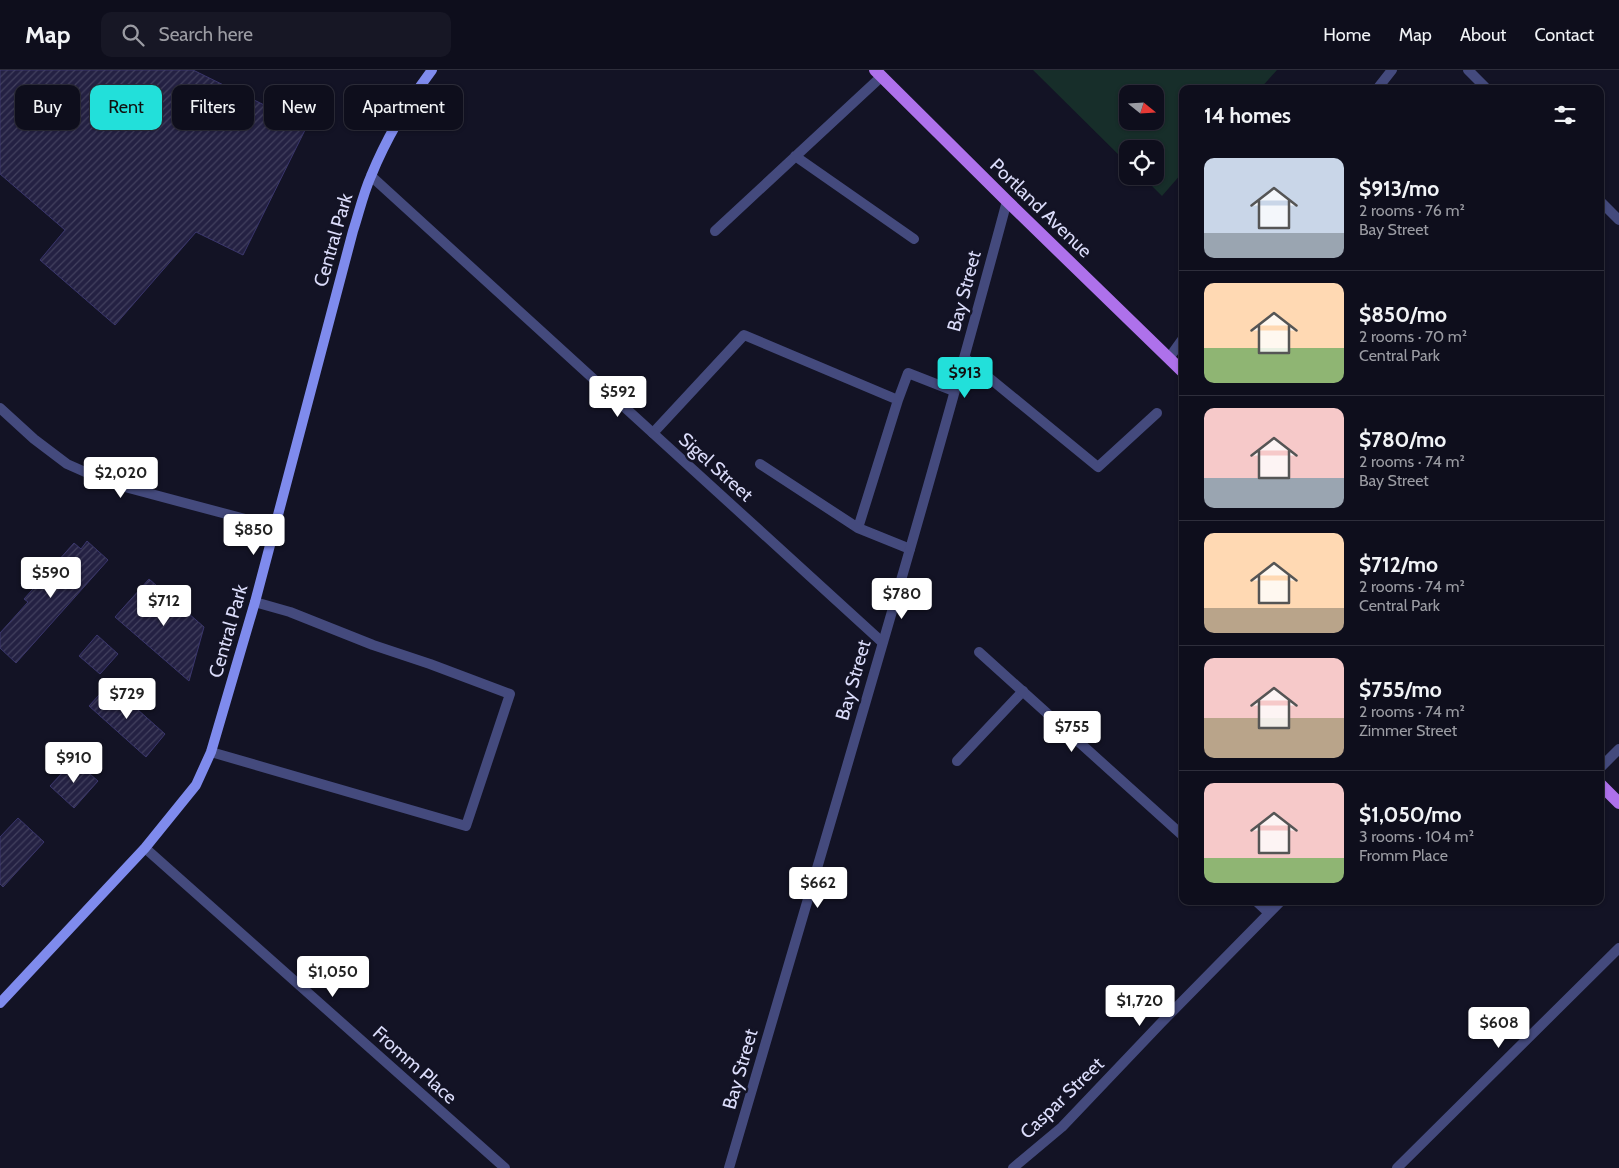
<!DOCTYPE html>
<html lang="en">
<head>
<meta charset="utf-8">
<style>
	body { margin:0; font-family:Cabin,sans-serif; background:#171725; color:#f1f3f6; height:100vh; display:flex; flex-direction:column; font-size:19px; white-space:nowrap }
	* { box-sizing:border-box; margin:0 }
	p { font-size:16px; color:#9b9ca3 }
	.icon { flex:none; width:28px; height:28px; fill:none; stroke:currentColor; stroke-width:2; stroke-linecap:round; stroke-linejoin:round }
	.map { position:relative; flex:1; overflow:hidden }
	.drawer { position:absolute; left:1179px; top:15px; width:425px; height:820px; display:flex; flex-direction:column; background:#0e0e1c; border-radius:10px; box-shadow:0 1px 4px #0004,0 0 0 1px #2e2e3b }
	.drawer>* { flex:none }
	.guide { position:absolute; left:15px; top:15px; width:475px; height:45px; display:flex; gap:10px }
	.needle { width:32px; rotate:108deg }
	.fabs { position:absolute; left:1119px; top:15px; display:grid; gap:10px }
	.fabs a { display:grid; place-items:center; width:45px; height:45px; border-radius:10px; background:#0e0e1c; box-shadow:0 1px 4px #0004,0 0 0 1px #2e2e3b; font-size:25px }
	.price { position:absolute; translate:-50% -42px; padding:0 11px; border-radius:5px; background:#fff; color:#222; font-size:16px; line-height:32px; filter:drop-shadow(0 1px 2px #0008) }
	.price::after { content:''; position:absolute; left:50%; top:30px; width:15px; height:11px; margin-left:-8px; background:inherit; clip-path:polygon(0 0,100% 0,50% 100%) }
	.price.on { background:#22e0da; color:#111 }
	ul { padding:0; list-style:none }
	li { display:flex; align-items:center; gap:15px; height:125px; padding:0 25px }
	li+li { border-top:1px solid #2e2e3b }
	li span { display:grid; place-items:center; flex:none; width:140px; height:100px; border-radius:10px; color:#555 }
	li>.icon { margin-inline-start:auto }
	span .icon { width:60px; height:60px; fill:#fffc; stroke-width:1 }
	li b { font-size:21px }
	h2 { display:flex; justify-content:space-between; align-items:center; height:60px; padding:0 25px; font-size:21px }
	.pill { padding:0 18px; border-radius:10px; background:#0e0e1c; box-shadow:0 1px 4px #0004,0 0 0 1px #2e2e3b; font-size:18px; line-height:45px }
	.pill.on { background:#22e0da; color:#111 }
	header { display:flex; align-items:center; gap:30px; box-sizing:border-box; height:70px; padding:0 25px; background:#0e0e1c; border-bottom:1px solid #2e2e3b }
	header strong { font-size:24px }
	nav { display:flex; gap:28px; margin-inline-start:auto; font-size:18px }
	.search { width:350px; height:45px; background:#171725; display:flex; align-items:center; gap:12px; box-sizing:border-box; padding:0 18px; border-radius:10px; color:#9b9ca3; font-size:19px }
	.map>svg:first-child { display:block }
	.garden { fill:#172e2a; fill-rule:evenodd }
	.building { fill:url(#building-hatch); stroke:#3a366c }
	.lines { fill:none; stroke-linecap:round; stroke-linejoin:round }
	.service { stroke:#444a7d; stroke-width:10 }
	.minor { stroke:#444a7d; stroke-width:10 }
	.tertiary { stroke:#444a7d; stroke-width:10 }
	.secondary { stroke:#7f8bed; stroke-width:10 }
	.primary { stroke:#ae71eb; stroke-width:12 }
	.labels { text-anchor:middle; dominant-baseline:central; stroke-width:5; stroke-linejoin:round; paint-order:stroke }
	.street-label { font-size:19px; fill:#dbdcfa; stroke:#131325 }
</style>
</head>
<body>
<header>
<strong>Map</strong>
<div class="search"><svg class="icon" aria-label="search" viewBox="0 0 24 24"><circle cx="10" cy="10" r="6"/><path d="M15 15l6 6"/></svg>Search here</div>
<nav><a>Home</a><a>Map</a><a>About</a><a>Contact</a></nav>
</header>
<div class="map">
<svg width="1619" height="1098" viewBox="0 0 1619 1098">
	<defs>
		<pattern id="building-hatch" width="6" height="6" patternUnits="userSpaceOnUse" patternTransform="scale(1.25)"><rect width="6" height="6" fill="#242143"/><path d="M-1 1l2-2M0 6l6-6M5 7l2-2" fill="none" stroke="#43415f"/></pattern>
	</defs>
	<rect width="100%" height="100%" fill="#131325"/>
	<path class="garden" d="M1033 0H1277L1260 19H1182V103L1162 126 1142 106H1155V79H1128L1127 93ZM1128 24H1155V51H1128Z"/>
	<path class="building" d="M0 0H193L307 56 243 185 196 162 115 255 40 190 65 160 0 104Z
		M87 471 108 490 16 593 0 578V563L28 532 24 529 74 473 81 479Z
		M149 509 204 557 189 611 115 547Z
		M97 565 118 584 100 604 79 586Z
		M109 614 165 664 146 687 89 636Z
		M74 690 98 711 74 738 50 716Z
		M18 748 44 772 3 817 0 814V767Z"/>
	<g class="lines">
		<path class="service" d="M795 86 914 169
			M715 161 882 6
			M965 288 1098 397 1157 343
			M898 330 858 458 910 479
			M653 363 744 265 898 330 908 303 954 321
			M760 394 858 458
			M211 682 466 756 510 624 430 594 373 575 290 542 255 532
			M957 691 1023 621"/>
		<path class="minor" d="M1468 0 1487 19
			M1377 19 1392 0
			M371 106 882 572
			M1600 131 1619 150
			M1169 288 1182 270
			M979 582 1182 765
			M1600 698 1619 679
			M145 778 505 1098
			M1256 831 1269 843
			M1013 1098 1062 1057 1161 953 1281 831
			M1397 1098 1619 878"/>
		<path class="tertiary" d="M0 338 34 369 67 394 110 413 275 457
			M729 1098C823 776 920 455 1007 131"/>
		<path class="secondary" d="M0 933 145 778 196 715 211 682 255 532 353 161C359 143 363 124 371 106 386 69 408 32 432 0"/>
		<path class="primary" d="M875 0 1007 131 1182 301
			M1600 714 1619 733"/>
	</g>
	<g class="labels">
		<g class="street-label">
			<text transform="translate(1041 138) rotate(44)">Portland Avenue</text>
			<text transform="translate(333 170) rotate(-74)">Central Park</text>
			<text transform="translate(964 221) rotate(-75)">Bay Street</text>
			<text transform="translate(716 397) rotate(42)">Sigel Street</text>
			<text transform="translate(228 561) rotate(-74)">Central Park</text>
			<text transform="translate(853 610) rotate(-74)">Bay Street</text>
			<text transform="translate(415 995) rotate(42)">Fromm Place</text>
			<text transform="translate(740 999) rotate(-74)">Bay Street</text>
			<text transform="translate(1062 1028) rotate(-44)">Caspar Street</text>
		</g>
	</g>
</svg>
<div class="fabs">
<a><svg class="needle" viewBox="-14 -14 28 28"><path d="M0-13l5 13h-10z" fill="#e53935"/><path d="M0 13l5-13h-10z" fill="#9b9ca3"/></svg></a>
<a><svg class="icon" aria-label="locate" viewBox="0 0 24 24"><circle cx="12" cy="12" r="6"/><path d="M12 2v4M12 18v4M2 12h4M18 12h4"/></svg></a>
</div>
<b class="price on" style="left:965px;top:329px">$913</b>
<b class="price" style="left:618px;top:348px">$592</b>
<b class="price" style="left:121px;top:429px">$2,020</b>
<b class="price" style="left:254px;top:486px">$850</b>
<b class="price" style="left:51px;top:529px">$590</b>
<b class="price" style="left:902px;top:550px">$780</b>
<b class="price" style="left:164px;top:557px">$712</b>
<b class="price" style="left:127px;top:650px">$729</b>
<b class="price" style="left:1072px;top:683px">$755</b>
<b class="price" style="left:74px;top:714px">$910</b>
<b class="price" style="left:818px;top:839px">$662</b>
<b class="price" style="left:333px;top:928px">$1,050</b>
<b class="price" style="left:1140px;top:957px">$1,720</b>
<b class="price" style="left:1499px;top:979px">$608</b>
<div class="guide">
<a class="pill">Buy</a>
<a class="pill on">Rent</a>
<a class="pill">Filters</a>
<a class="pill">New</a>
<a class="pill">Apartment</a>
</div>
<section class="drawer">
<h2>14 homes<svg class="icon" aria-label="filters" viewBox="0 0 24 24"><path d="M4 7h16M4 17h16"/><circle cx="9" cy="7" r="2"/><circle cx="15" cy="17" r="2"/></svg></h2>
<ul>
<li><span style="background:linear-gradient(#c9d6e8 75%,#9aa5b1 0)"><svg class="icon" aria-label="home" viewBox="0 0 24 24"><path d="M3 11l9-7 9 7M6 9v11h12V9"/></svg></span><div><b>$913/mo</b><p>2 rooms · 76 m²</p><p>Bay Street</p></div></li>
<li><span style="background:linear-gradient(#ffd9b3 65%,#8fb573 0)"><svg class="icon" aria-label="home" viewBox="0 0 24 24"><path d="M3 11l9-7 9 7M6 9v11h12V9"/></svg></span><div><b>$850/mo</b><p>2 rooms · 70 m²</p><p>Central Park</p></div></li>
<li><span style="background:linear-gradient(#f6c9c9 70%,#9aa5b1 0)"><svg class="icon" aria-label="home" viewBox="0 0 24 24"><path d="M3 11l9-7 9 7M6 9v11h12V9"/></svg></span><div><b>$780/mo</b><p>2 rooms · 74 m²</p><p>Bay Street</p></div></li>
<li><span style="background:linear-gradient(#ffd9b3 75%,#b9a48a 0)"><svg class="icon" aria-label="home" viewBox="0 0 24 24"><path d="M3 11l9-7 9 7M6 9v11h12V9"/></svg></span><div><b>$712/mo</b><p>2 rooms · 74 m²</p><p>Central Park</p></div></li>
<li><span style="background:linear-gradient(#f6c9c9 60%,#b9a48a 0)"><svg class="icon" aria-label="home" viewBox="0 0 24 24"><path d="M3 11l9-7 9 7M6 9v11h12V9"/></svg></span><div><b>$755/mo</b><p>2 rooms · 74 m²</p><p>Zimmer Street</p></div></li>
<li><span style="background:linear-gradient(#f6c9c9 75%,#8fb573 0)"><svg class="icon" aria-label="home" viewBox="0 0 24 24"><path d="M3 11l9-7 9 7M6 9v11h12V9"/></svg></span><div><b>$1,050/mo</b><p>3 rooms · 104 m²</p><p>Fromm Place</p></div></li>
</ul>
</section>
</div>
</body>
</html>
